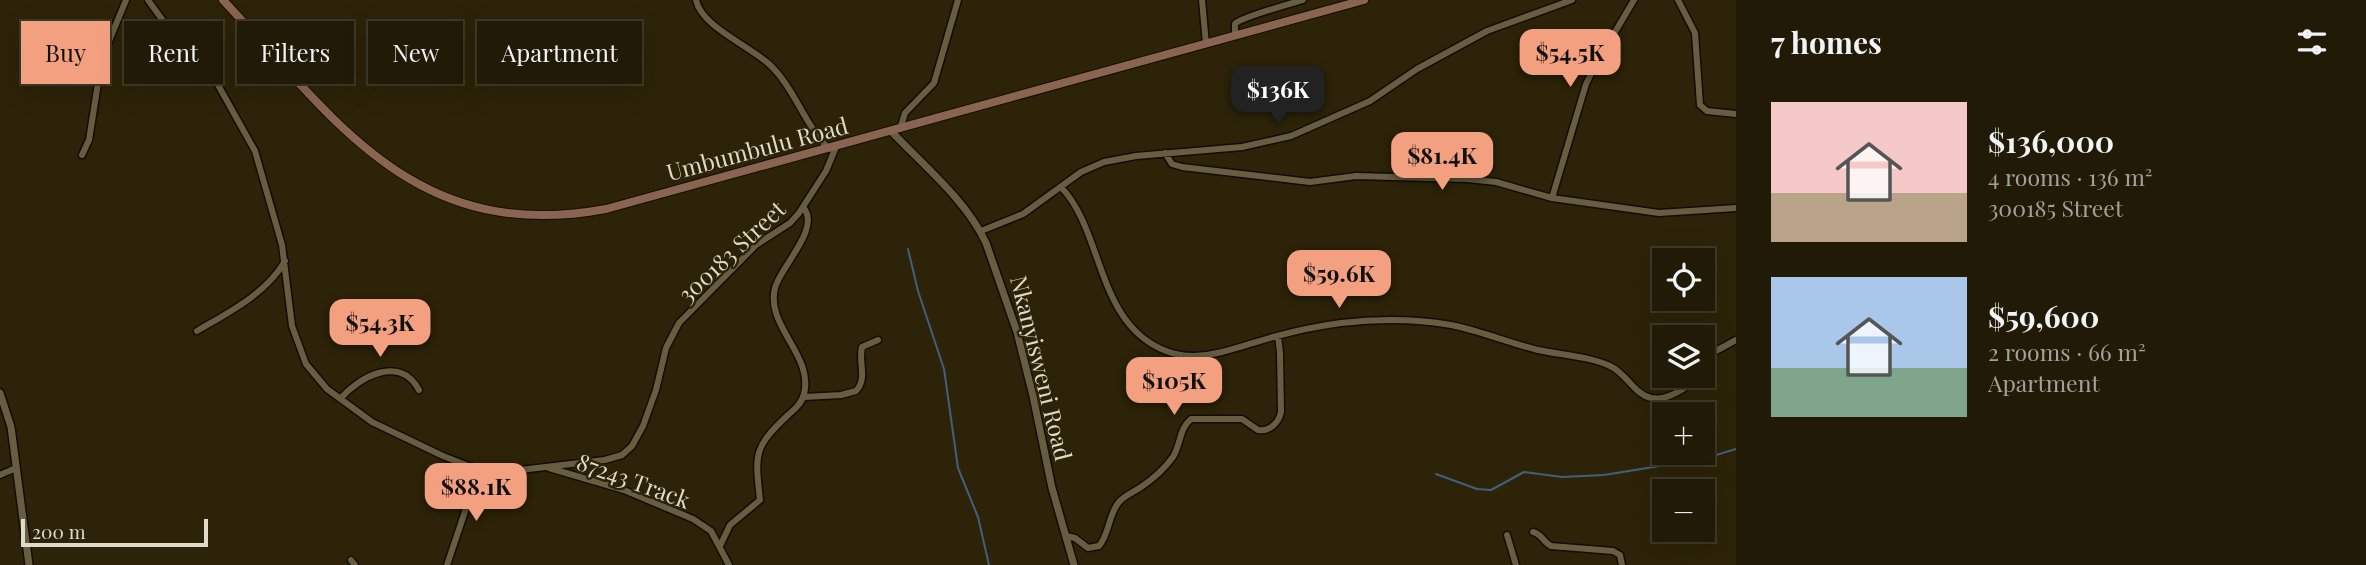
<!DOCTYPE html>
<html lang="en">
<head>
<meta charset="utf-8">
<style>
	body { margin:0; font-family:"Playfair Display",serif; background:#292310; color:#f1f3f6; height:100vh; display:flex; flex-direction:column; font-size:26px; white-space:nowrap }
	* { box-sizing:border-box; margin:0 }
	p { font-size:23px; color:#a2a19b }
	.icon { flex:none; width:38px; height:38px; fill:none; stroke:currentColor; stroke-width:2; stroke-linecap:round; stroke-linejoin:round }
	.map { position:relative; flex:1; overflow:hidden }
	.sheet { display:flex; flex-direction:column; background:#211a06; width:630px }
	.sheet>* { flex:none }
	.hud { position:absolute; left:21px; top:21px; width:665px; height:63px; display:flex; gap:14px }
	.controls { position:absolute; left:1652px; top:248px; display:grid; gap:14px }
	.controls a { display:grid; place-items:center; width:63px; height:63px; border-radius:0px; background:#211a06; box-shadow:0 7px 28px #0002,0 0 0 2px #3e3828; font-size:35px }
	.scale { position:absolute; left:21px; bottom:18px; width:187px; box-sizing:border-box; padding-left:7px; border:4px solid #dfdaca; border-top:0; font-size:19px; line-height:24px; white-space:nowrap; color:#dfdaca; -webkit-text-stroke:5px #2c2308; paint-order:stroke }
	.price { position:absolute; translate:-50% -60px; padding:0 16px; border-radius:14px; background:#f2a080; color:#111; font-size:23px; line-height:46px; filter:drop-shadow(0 2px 4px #0008) }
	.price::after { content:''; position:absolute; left:50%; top:42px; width:21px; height:16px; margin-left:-10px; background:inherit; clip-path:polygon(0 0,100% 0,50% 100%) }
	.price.selected { background:#222; color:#fff }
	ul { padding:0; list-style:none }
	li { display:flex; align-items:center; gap:21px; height:175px; padding:0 35px }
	li span { display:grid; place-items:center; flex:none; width:196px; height:140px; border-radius:0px; color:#555 }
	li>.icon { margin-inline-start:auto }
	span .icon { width:84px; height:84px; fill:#fffc; stroke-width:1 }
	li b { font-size:30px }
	h2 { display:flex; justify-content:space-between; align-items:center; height:84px; padding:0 35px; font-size:30px }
	.chip { padding:0 24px; border-radius:0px; background:#211a06; box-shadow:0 7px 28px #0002,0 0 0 2px #3e3828; font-size:24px; line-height:63px }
	.chip.selected { background:#f2a080; color:#111 }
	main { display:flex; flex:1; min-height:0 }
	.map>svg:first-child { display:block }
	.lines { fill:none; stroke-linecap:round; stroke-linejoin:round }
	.stream { stroke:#41607b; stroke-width:2 }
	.minor-casing { stroke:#140c00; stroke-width:9 }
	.tertiary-casing { stroke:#140c00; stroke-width:10 }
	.secondary-casing { stroke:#140c00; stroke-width:10 }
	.minor { stroke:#675e42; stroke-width:6 }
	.tertiary { stroke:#675e42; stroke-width:7 }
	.secondary { stroke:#896450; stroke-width:8 }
	.labels { text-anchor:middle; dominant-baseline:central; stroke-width:5; stroke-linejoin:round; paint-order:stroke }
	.street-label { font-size:23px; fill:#dfdaca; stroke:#2c2308 }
</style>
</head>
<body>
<main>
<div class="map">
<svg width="1736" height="565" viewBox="0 0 1736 565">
	<rect width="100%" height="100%" fill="#2c2308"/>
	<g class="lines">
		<path class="stream" d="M908 249 918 291 944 369 958 468 978 517 989 565
			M1436 474 1477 489 1491 490 1524 472 1562 477 1604 475 1703 459 1736 449"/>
		<g class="minor-casing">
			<path id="minor" d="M148 0 169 29 208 67 255 151 282 245 292 326 306 364 327 389 372 422 443 456 479 470 502 472 520 470 605 460 622 455 632 446 643 426 656 390 666 348 679 323 756 245 790 223 799 213 826 171 836 147
				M696 0C701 26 748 45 769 64 794 87 804 124 829 149
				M1202 0 1206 44
				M1678 0 1695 33 1700 105 1707 111 1736 114
				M1235 36V24C1241 17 1290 4 1303 0
				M900 129 905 113 934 83 958 0
				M1165 153 1172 164 1182 167 1310 182 1356 176 1468 179 1496 182 1552 198 1659 213 1736 208
				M82 155 89 140 102 58 126 0
				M1061 187C1104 232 1096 324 1166 351 1201 365 1239 346 1273 337 1295 331 1318 326 1341 323 1376 319 1416 319 1451 325 1481 331 1509 343 1538 350 1561 355 1588 356 1610 366 1626 373 1634 394 1651 398 1668 401 1687 388 1697 376
				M1552 198 1586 84 1596 64 1634 0
				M981 231 1023 214 1081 172 1104 162 1136 156 1242 147 1291 136 1370 101 1417 69 1487 31 1572 0
				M197 331C229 312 266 294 285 261
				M1703 368 1714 352 1736 340
				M804 397 841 395 856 391C868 378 858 363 862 347L878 340
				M340 399C359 377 400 354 419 390
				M549 468 624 490 693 519 711 531 729 565
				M0 475 16 468
				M1533 532C1542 534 1543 542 1551 546L1613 551 1620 555 1622 565
				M1507 535 1516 565
				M1066 536 1075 538 1088 548 1099 546C1110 533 1108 515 1119 502 1125 495 1134 492 1141 487 1153 479 1165 468 1173 457 1181 444 1179 429 1191 419H1242L1258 430C1270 432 1279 422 1281 412L1280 353 1278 336
				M720 546 730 525 760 500C755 454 753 448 788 415 795 409 802 403 804 394 814 355 765 326 775 288 780 267 822 228 803 207
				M351 560 355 565
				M447 565 479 470"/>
		</g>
		<g class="tertiary-casing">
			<path id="tertiary" d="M891 131C922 164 967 201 986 243L1017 332 1033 396 1052 488 1074 565
				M0 393 11 427 29 565"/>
		</g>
		<g class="secondary-casing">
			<path id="secondary" d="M223 0C338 123 416 244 606 209L1364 0"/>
		</g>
		<use href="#minor" class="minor"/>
		<use href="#tertiary" class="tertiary"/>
		<use href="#secondary" class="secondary"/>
	</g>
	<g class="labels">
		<g class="street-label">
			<text transform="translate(757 148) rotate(-15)">Umbumbulu Road</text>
			<text transform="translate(731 251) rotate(-43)">300183 Street</text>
			<text transform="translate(1042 368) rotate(76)">Nkanyisweni Road</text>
			<text transform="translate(634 480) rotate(20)">87243 Track</text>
		</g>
	</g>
</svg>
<div class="controls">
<a><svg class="icon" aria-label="locate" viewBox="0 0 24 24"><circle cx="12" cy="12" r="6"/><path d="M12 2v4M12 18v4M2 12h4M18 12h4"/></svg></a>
<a><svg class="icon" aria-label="layers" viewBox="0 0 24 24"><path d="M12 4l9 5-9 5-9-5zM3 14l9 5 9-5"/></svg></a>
<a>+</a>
<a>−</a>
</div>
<div class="scale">200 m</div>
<b class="price" style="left:1570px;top:89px">$54.5K</b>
<b class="price selected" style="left:1278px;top:126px">$136K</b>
<b class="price" style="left:1442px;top:192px">$81.4K</b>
<b class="price" style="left:1339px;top:310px">$59.6K</b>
<b class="price" style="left:380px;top:359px">$54.3K</b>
<b class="price" style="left:1174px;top:417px">$105K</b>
<b class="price" style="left:476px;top:523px">$88.1K</b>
<div class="hud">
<a class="chip selected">Buy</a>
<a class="chip">Rent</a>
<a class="chip">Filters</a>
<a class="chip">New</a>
<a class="chip">Apartment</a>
</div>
</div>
<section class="sheet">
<h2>7 homes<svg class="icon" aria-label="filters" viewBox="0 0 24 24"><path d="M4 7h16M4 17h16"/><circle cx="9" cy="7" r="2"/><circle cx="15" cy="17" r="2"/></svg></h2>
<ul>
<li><span style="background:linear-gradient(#f6c9c9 65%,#b9a48a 0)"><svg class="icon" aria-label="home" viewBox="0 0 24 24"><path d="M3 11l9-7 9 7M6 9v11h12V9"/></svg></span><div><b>$136,000</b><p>4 rooms · 136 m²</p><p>300185 Street</p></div></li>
<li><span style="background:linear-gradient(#a9c7e8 65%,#7fa58c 0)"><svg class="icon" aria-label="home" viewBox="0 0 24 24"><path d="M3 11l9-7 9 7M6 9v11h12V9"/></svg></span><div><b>$59,600</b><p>2 rooms · 66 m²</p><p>Apartment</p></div></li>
</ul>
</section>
</main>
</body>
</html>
